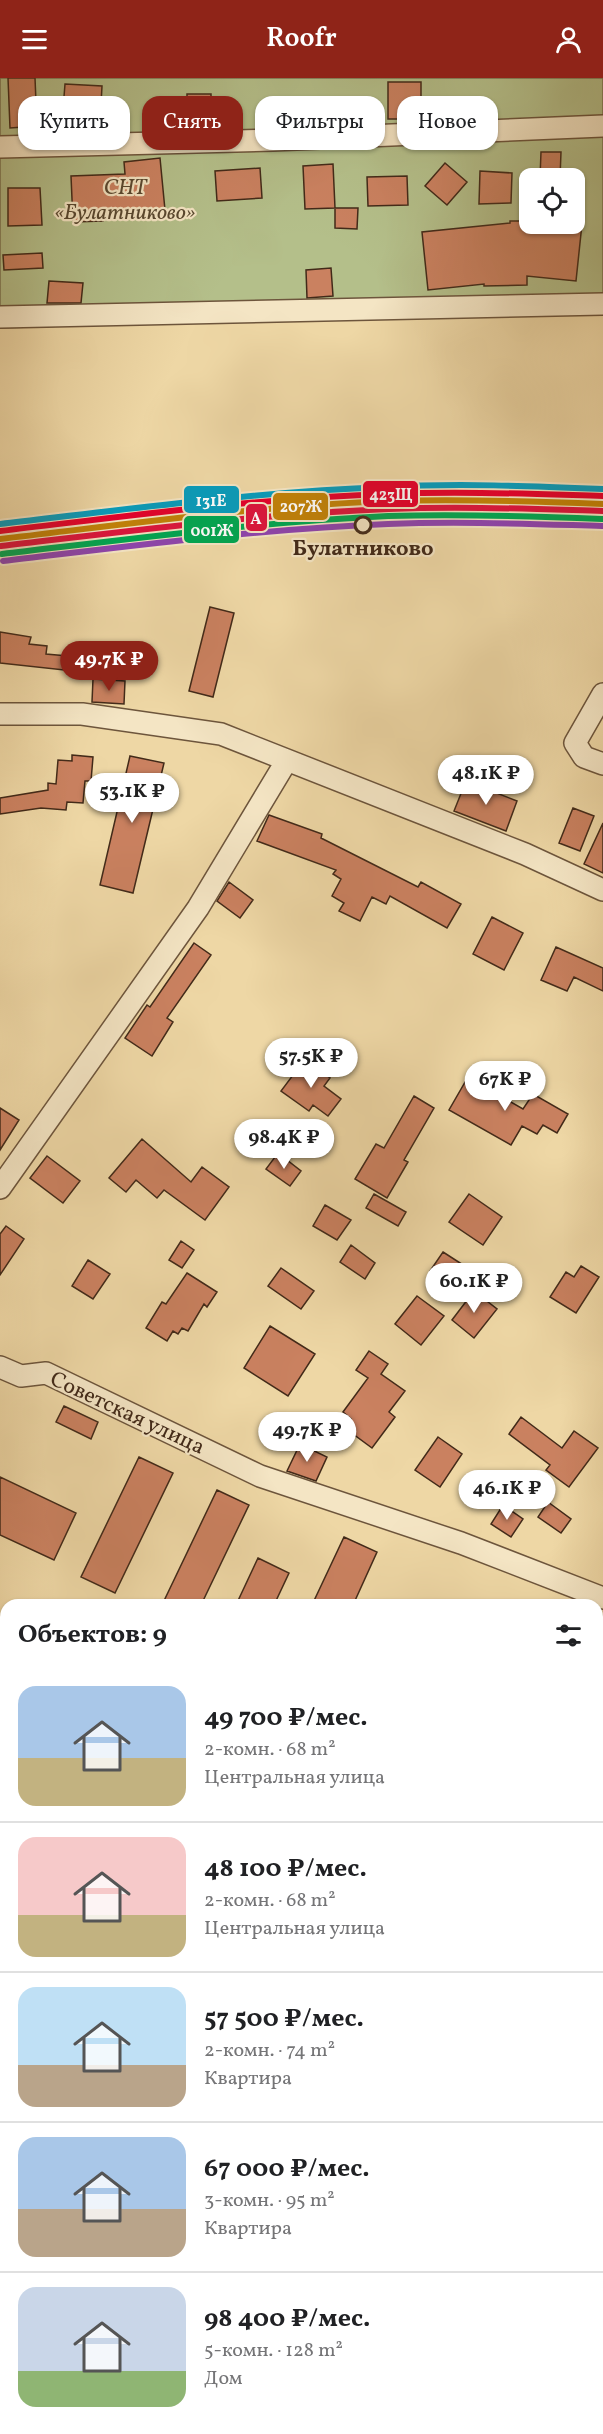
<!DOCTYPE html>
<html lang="ru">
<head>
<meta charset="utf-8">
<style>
	body { margin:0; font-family:Vollkorn,serif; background:#f6f6f6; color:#202124; height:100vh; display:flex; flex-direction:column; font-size:22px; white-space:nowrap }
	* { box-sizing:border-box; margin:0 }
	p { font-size:20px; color:#757577 }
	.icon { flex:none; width:33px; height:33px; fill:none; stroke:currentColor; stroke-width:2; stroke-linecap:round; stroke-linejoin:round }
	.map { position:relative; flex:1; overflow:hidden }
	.sheet { position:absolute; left:0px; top:1521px; width:603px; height:836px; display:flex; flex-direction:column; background:#fff; border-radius:18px 18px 0 0; box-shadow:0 2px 4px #0004 }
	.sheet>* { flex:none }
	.banner { position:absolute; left:18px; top:18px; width:567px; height:54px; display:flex; gap:12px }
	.tools { position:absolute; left:519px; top:90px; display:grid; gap:12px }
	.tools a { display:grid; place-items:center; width:66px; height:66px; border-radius:12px; background:#fff; box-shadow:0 2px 4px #0004; font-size:30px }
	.price { position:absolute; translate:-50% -51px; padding:0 14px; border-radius:21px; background:#fff; color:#222; font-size:20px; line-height:39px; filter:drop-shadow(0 2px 3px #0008) }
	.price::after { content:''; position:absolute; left:50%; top:36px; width:18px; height:14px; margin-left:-9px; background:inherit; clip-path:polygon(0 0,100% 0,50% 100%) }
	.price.on { background:#8f2418; color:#fff }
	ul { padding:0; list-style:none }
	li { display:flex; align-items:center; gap:18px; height:150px; padding:0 18px }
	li+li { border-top:2px solid #e0e0e0 }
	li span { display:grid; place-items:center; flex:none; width:168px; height:120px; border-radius:18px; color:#555 }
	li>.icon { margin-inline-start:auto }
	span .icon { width:72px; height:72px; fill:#fffc; stroke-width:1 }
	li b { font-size:26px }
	h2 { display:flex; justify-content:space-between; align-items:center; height:72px; padding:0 18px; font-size:26px }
	.chip { padding:0 21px; border-radius:18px; background:#fff; box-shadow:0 2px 4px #0004; font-size:21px; line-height:54px }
	.chip.on { background:#8f2418; color:#fff }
	header { display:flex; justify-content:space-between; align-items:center; height:78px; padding:0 18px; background:#8f2418; color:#fff; font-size:27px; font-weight:600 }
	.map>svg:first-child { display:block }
	.garden { fill:#b4bf8a; stroke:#7b7452; stroke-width:1.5; fill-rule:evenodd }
	.building { fill:#ca8160; stroke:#422a19; stroke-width:1.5 }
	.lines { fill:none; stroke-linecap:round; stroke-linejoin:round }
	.minor-casing { stroke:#6d553c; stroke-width:24 }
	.minor { stroke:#f4e5c4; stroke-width:21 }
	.rail-1-casing { stroke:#f4e5c4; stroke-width:10 }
	.rail-2-casing { stroke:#f4e5c4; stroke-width:10 }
	.rail-3-casing { stroke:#f4e5c4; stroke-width:10 }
	.rail-4-casing { stroke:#f4e5c4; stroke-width:10 }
	.rail-5-casing { stroke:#f4e5c4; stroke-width:10 }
	.rail-6-casing { stroke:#f4e5c4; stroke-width:10 }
	.rail-1 { stroke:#c18108; stroke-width:6 }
	.rail-2 { stroke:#dc143c; stroke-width:6 }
	.rail-3 { stroke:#e4002b; stroke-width:6 }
	.rail-4 { stroke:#00a651; stroke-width:6 }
	.rail-5 { stroke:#079cbc; stroke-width:6 }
	.rail-6 { stroke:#8e44ad; stroke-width:6 }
	.stop-dot { fill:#f4e5c4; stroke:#422a19; stroke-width:3 }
	.labels { text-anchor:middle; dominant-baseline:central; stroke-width:4.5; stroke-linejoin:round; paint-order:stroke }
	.park-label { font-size:22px; font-style:italic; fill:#594830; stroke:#f4e5c4 }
	.stop-label { font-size:22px; font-weight:bold; fill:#422a19; stroke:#f4e5c4 }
	.street-label { font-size:22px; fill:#422a19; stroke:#f4e5c4 }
	.line-badge { stroke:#f4e5c4; stroke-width:2 }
	.badge-label { font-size:16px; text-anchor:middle; font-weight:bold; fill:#fff }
</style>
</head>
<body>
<header><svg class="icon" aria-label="menu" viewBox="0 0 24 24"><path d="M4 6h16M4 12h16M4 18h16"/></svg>Roofr<svg class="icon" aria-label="person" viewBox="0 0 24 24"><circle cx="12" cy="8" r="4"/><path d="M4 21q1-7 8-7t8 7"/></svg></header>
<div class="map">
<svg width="603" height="2356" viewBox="0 0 603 2356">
	<rect width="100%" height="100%" fill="#eed7a5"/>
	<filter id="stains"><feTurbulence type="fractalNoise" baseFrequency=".00333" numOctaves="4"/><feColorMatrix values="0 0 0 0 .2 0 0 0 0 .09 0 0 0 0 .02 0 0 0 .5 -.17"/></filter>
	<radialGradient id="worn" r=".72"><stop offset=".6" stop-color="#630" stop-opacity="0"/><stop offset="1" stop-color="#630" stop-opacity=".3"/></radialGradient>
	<path class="garden" d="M0 0H603V231L0 250ZM530 100H574V146H530Z"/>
	<path class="building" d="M8 0H35L37 48 10 50Z
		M388 4H421V41H388Z
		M65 6 102 8 100 46 62 44Z
		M187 16H211V47L187 46Z
		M275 21 313 23V42L274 40Z
		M541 74H561L560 100H540Z
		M160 80 165 132 103 138V143L73 144 71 98 125 96 124 84Z
		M445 85 467 104 447 127 425 108Z
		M333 86 335 130 305 131 303 88Z
		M260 90 262 120 217 123 215 93Z
		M480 93 512 95 511 125 479 126Z
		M407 98 408 127 368 128 367 99Z
		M8 110H40L42 147 8 148Z
		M335 130H358L357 151 335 150Z
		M510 143H525V146H582L576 203 527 198V207L484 208V206L428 212 422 154 510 145Z
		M42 175 43 190 4 192 3 177Z
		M331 190 333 218 307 220 306 192Z
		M49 203 83 205 81 225H47Z
		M210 529 234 535 213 619 189 613Z
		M0 554 31 559 29 566 47 568 46 576 79 579 80 570 104 573 101 596 0 585Z
		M93 601 125 603 124 626 92 624Z
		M72 677 93 679 91 703H85L83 725 67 724 66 732 41 730 0 736V720L48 712V705L56 706 58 682 72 683Z
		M130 678 164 685 133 815 100 807Z
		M466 703 517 723 506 753 454 733Z
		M573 730 594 738 580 773 559 765Z
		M269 737 322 756 321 760 418 809 421 804 461 826 447 850 390 818 386 826 372 819 360 843 339 833 344 825 332 818 341 801 333 796 336 792 257 763Z
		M603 745V795L584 786Z
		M229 804 253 822 240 840 217 823Z
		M492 839 523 855 504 892 473 876Z
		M194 865 211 877 167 940 173 944 152 978 125 960 147 927 150 929Z
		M556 869 603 890V913L574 899 567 913 541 902Z
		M305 981 330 1000 324 1008 341 1021 328 1038 313 1027 309 1033 281 1013Z
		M468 999 523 1031 533 1016 568 1036 557 1055 543 1047 537 1056 522 1048 511 1067 449 1032Z
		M414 1018 434 1030 404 1082 408 1084 387 1120 355 1101 376 1066 384 1070Z
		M0 1030 19 1042 0 1072Z
		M142 1061 191 1104 202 1089 229 1109 205 1142 164 1112 157 1120 136 1102 126 1114 109 1100Z
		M278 1075 301 1093 290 1108 266 1091Z
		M47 1078 80 1103 63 1125 30 1100Z
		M374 1116 406 1134 398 1148 366 1130Z
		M469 1116 502 1139 483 1167 449 1144Z
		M325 1127 351 1142 337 1162 313 1148Z
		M6 1148 24 1161 0 1197V1156Z
		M181 1163 194 1172 182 1190 169 1182Z
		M351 1167 375 1185 365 1201 340 1184Z
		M443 1174 471 1192 458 1211 430 1193Z
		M88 1182 110 1196 93 1221 72 1208Z
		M581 1188 599 1199 576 1235 550 1219 566 1194 574 1199Z
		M281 1190 314 1213 301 1231 268 1208Z
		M187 1195 217 1214 207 1229 204 1226 188 1253 182 1250 178 1256 173 1253 167 1263 146 1250 162 1224 166 1226Z
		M474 1213 497 1231 474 1260 452 1242Z
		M417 1218 444 1238 421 1267 395 1246Z
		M270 1248 315 1276 288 1318 244 1290Z
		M369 1273 388 1286 381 1296 405 1313 389 1334 395 1339 372 1370 345 1350 351 1341 343 1334 368 1300 356 1292Z
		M64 1328 98 1344 91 1361 56 1344Z
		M521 1339 562 1370 574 1353 598 1370 569 1409 546 1392 550 1387 509 1356Z
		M438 1359 462 1376 440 1409 415 1392Z
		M300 1366 327 1379 316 1403 287 1393Z
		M139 1379 173 1395 115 1515 81 1499Z
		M0 1399 76 1435 54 1482 0 1457Z
		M217 1412 249 1427 201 1527H162Z
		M548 1424 571 1441 561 1455 538 1439Z
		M503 1427 523 1441 511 1459 491 1446Z
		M344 1459 377 1474 353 1527H312Z
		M258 1480 289 1495 274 1527H236Z"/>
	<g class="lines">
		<g class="minor-casing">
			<path id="minor" d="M0 69 273 62 603 48
				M0 239 603 226
				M603 616 575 665 584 679 603 686
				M0 636H82L221 656 525 776 603 812
				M0 1110 198 830 287 682
				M0 1289 21 1298 46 1295 260 1398 461 1465 603 1520
				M597 1817 603 1822
				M597 1989 603 1982
				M443 2350 452 2356
				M359 2356 363 2350"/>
		</g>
		<use href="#minor" class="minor"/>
		<g class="rail-1-casing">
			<path id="rail-1" d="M0 461C129 446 259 428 389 423 461 421 532 423 603 426"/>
		</g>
		<g class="rail-2-casing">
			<path id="rail-2" d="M1 468C130 453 259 436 389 431 461 428 532 431 603 433"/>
		</g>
		<g class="rail-3-casing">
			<path id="rail-3" d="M0 453C129 438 259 420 389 416 461 413 532 416 603 418"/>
		</g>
		<g class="rail-4-casing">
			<path id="rail-4" d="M2 476C130 461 259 444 388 438 459 436 531 438 602 441"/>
		</g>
		<g class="rail-5-casing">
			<path id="rail-5" d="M0 446C128 431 256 414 385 409 457 405 530 408 603 411"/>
		</g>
		<g class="rail-6-casing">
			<path id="rail-6" d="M3 483C131 468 259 451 388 446 459 443 531 446 602 448"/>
		</g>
		<use href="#rail-1" class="rail-1"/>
		<use href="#rail-2" class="rail-2"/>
		<use href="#rail-3" class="rail-3"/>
		<use href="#rail-4" class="rail-4"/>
		<use href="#rail-5" class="rail-5"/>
		<use href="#rail-6" class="rail-6"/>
	</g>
	<circle class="stop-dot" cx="363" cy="447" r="8"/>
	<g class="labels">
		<g class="park-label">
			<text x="125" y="110">СНТ<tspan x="125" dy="25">«Булатниково»</tspan></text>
		</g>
		<g class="stop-label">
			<text x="363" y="471">Булатниково</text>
		</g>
		<g class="street-label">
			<text transform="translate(127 1336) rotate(25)">Советская улица</text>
		</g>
	</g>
	<g class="line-badge">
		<rect x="362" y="402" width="57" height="28" rx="6" fill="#e4002b"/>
		<rect x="183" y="407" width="57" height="29" rx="6" fill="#079cbc"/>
		<rect x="272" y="414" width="57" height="29" rx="6" fill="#c18108"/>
		<rect x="245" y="425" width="23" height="29" rx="6" fill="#dc143c"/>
		<rect x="183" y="437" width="57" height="29" rx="6" fill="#00a651"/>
	</g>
	<g class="badge-label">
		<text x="391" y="422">423Щ</text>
		<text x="211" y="428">131Е</text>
		<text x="301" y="434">207Ж</text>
		<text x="256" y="446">A</text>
		<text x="212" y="458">001Ж</text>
	</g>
	<rect width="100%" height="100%" filter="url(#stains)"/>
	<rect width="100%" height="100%" fill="url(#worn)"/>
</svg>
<div class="tools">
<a><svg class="icon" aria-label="locate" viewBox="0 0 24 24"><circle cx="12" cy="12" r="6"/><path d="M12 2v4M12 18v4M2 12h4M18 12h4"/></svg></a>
</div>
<b class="price on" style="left:109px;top:614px">49.7K ₽</b>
<b class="price" style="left:486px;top:728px">48.1K ₽</b>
<b class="price" style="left:132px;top:746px">53.1K ₽</b>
<b class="price" style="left:311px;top:1011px">57.5K ₽</b>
<b class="price" style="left:505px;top:1034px">67K ₽</b>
<b class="price" style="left:284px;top:1092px">98.4K ₽</b>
<b class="price" style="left:474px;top:1236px">60.1K ₽</b>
<b class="price" style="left:307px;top:1385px">49.7K ₽</b>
<b class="price" style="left:507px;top:1443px">46.1K ₽</b>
<div class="banner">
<a class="chip">Купить</a>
<a class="chip on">Снять</a>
<a class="chip">Фильтры</a>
<a class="chip">Новое</a>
</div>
<section class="sheet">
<h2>Объектов: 9<svg class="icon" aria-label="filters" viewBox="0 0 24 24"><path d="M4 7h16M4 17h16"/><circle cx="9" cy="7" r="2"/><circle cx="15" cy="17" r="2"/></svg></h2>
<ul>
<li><span style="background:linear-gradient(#a9c7e8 60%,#c2b280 0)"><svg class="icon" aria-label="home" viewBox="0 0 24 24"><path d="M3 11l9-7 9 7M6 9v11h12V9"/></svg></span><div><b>49 700 ₽/мес.</b><p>2-комн. · 68 m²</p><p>Центральная улица</p></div></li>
<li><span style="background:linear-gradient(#f6c9c9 65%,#c2b280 0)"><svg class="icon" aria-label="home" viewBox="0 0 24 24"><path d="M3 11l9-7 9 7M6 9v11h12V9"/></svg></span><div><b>48 100 ₽/мес.</b><p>2-комн. · 68 m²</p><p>Центральная улица</p></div></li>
<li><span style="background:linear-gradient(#bfe0f5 65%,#b9a48a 0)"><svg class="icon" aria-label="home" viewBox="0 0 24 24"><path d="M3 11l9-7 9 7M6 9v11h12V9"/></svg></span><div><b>57 500 ₽/мес.</b><p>2-комн. · 74 m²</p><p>Квартира</p></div></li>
<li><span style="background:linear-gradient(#a9c7e8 60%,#b9a48a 0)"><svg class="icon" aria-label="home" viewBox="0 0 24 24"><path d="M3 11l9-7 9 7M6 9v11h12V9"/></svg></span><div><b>67 000 ₽/мес.</b><p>3-комн. · 95 m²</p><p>Квартира</p></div></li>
<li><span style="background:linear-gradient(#c9d6e8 70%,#8fb573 0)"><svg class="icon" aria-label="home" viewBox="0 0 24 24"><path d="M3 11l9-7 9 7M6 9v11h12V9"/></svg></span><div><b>98 400 ₽/мес.</b><p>5-комн. · 128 m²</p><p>Дом</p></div></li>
</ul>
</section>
</div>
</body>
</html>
